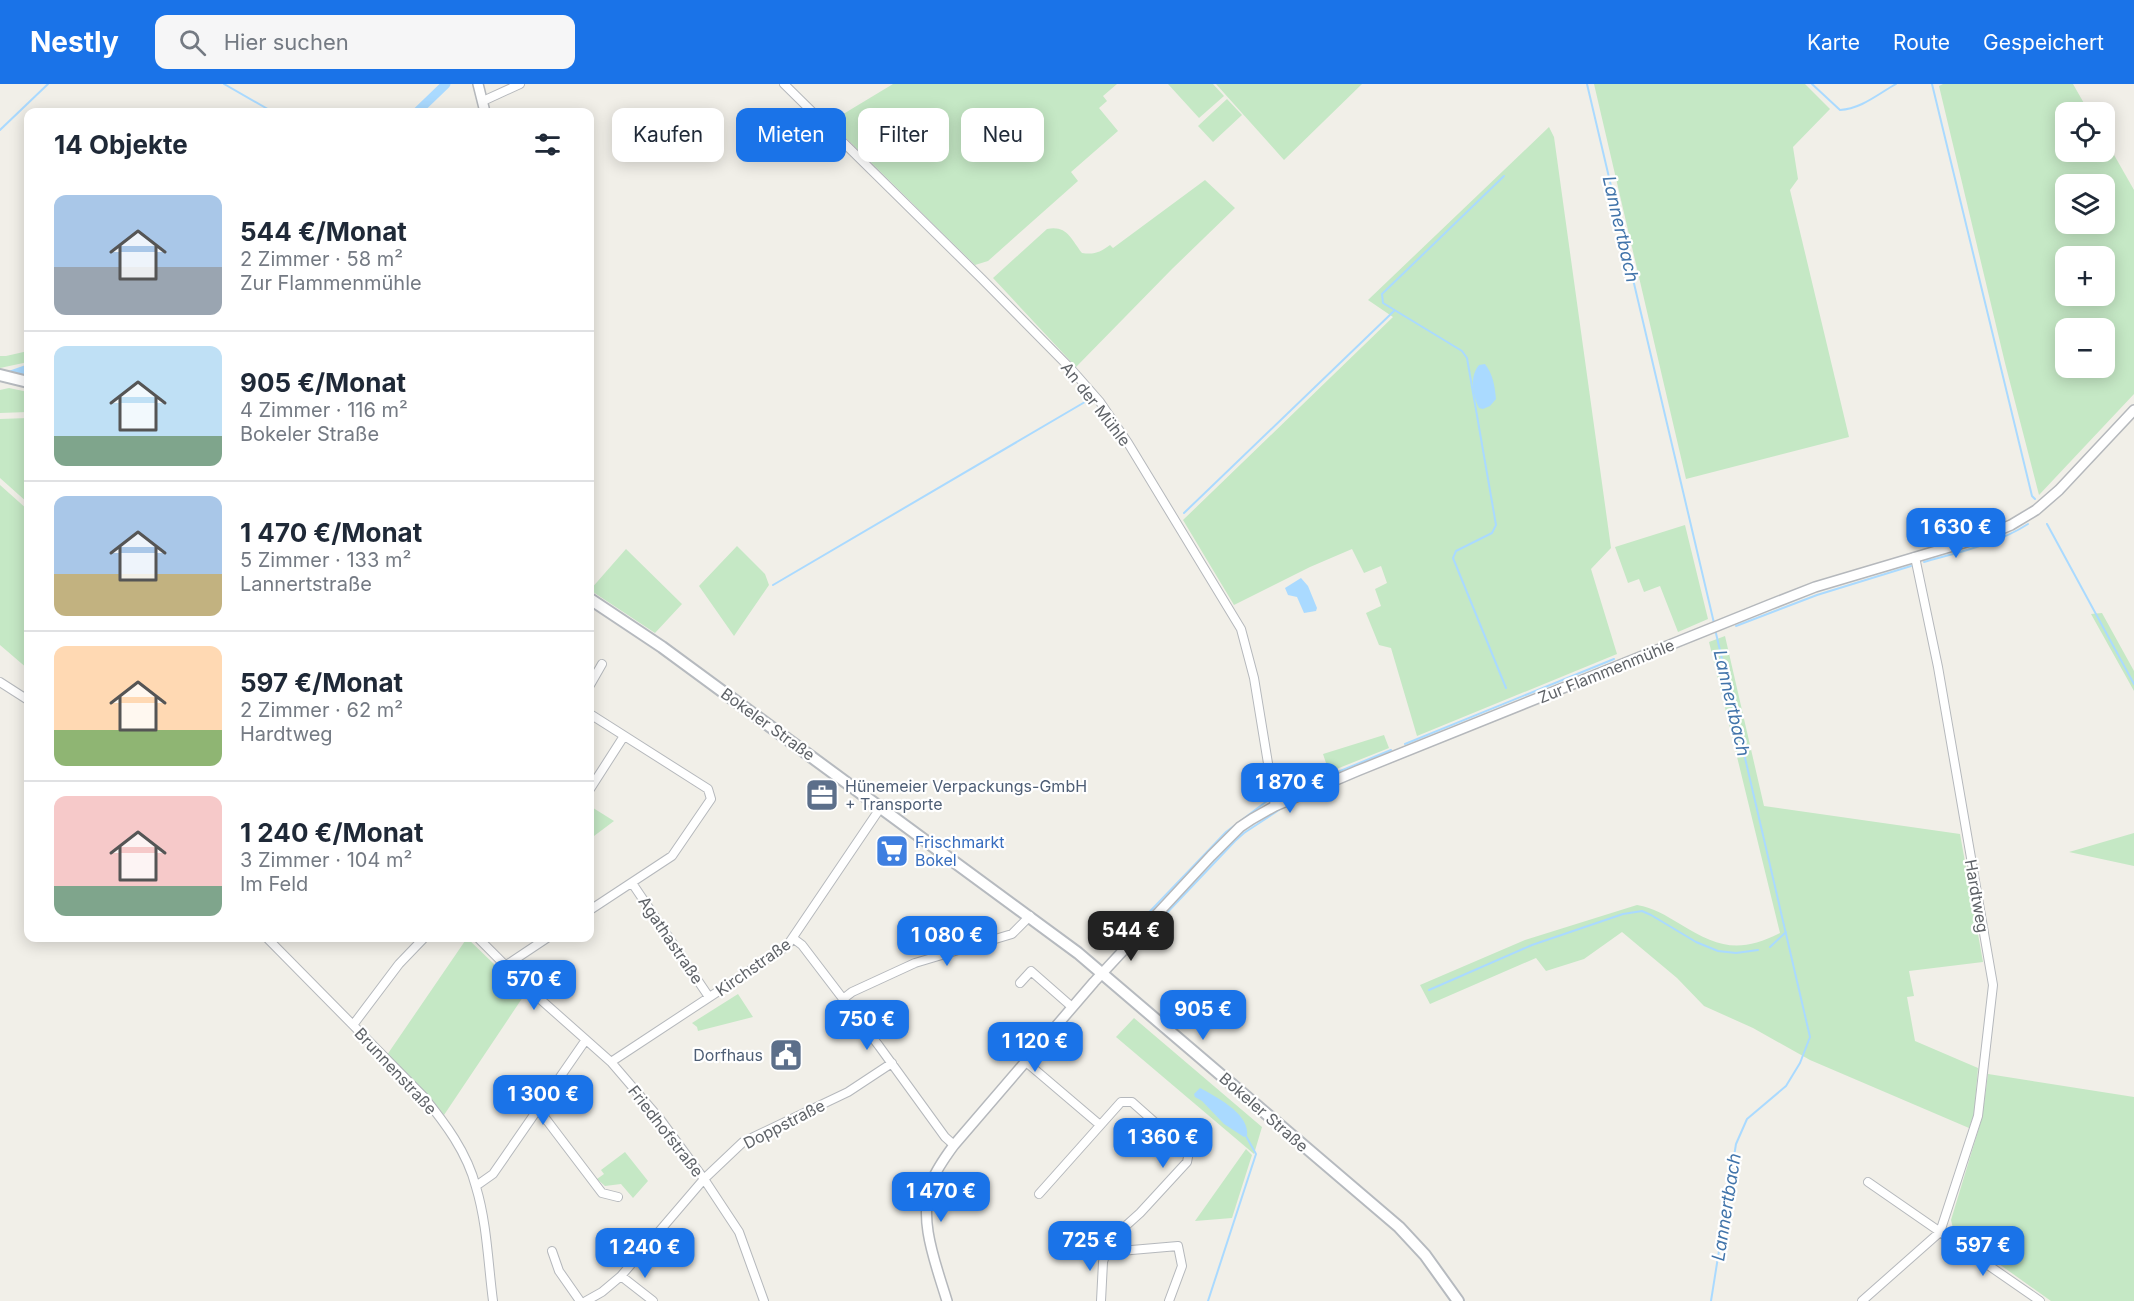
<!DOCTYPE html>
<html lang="de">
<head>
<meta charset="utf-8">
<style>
	body { margin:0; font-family:Inter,sans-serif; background:#f6f6f7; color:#1f2937; height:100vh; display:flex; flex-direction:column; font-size:22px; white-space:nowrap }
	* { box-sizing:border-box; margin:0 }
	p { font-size:20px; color:#747a83 }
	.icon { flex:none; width:33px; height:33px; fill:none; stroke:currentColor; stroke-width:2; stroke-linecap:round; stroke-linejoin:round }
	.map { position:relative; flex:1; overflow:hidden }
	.side { position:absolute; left:24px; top:24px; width:570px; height:834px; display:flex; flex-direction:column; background:#fff; border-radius:12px; box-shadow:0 3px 15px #0003 }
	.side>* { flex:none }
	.top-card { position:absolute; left:612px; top:24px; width:570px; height:54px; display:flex; gap:12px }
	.fabs { position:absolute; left:2055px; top:18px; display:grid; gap:12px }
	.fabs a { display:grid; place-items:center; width:60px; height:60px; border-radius:12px; background:#fff; box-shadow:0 3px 15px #0003; font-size:30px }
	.price { position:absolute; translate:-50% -51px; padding:0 14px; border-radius:12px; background:#1a73e8; color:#fff; font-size:20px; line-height:39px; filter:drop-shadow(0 2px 3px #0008) }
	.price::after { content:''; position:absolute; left:50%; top:36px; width:18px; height:14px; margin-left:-9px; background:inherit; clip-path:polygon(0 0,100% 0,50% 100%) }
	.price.selected { background:#222; color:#fff }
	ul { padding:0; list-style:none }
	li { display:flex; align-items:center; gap:18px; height:150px; padding:0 30px }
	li+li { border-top:2px solid #e0e1e3 }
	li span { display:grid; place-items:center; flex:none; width:168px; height:120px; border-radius:12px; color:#555 }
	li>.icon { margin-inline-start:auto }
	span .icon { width:72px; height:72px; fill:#fffc; stroke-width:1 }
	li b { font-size:26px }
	h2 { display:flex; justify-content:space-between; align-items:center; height:72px; padding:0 30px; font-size:26px }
	.pill { padding:0 21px; border-radius:12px; background:#fff; box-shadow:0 3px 15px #0003; font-size:21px; line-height:54px }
	.pill.selected { background:#1a73e8; color:#fff }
	header { display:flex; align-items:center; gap:36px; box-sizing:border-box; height:84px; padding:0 30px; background:#1a73e8; color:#fff }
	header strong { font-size:28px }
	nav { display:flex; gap:33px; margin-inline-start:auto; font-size:21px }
	.search { width:420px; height:54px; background:#f6f6f7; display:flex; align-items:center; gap:15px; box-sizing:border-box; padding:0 21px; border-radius:12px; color:#747a83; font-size:22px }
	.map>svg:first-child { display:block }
	.green { fill:#c5e8c5; fill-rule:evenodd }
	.water { fill:#aadaff }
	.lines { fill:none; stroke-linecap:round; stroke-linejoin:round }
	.stream { stroke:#aadaff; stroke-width:2 }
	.canal { stroke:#aadaff; stroke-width:9 }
	.minor-casing { stroke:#b5b8bc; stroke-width:10 }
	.tertiary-casing { stroke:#b5b8bc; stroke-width:12 }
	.secondary-casing { stroke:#b6babf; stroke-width:14 }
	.minor { stroke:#fff; stroke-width:8 }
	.tertiary { stroke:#fff; stroke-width:9 }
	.secondary { stroke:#fff; stroke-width:10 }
	.labels { text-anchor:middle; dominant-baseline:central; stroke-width:4.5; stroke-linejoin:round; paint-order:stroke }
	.street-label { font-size:16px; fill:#5f6368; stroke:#fff }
	.service-label { font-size:16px; fill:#4e5e75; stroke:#fff; text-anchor:start }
	.shop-label { font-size:16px; fill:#366cbe; stroke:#fff; text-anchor:start }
	.water-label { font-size:18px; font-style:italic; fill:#4174aa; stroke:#fff }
</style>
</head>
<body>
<header>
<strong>Nestly</strong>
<div class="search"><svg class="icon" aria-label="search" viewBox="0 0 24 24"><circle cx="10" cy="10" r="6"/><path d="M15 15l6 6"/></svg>Hier suchen</div>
<nav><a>Karte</a><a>Route</a><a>Gespeichert</a></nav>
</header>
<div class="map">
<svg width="2134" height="1217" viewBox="0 0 2134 1217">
	<rect width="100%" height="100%" fill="#f1efe8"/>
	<path class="green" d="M893 0H1117L1103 12 1107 17 1099 24 1118 47 1071 88 1078 97 988 177 975 181 830 38Z
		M1168 0H1213L1224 12 1199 34Z
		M1216 0H1362L1284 76Z
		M1594 0H1805L1830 25 1793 63 1798 95 1790 106 1849 353 1686 395Z
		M1943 0H2073L2089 28H2066V68H2104L2105 55 2134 106V310L2039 411 2005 279 1939 2ZM2066 100H2104V140H2066ZM2066 172H2104V212H2066ZM2066 244H2104V284H2066Z
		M1227 15 1242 31 1213 58 1198 42Z
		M1549 43 1554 53 1611 464 1591 485 1617 570 1417 652 1391 564 1379 561 1366 529 1381 522 1375 505 1387 499 1381 482 1364 489 1352 465 1310 483 1234 521 1183 436 1393 233 1368 216Z
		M1205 96 1235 124 1172 185 1076 283 993 194 1047 145C1067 141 1071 155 1082 169 1095 171 1100 168 1110 161L1113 164Z
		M28 267V278L0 284V272H6Z
		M9 304 28 308V328L0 329V306Z
		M28 334V419L0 394V335Z
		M0 401 28 426V585L0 561Z
		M1685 441 1708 535 1678 548 1660 502 1644 508 1639 495 1628 499 1615 463Z
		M737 462 765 490 769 501 734 552 699 502Z
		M626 465 682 520 655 549 590 506Z
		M2102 529 2134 587V607L2091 530Z
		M1725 552 1764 722 1960 750 1983 878 1909 887 1914 912 1907 913 1915 957 1978 984 1974 1031 1969 1044 1810 976 1753 944 1704 922 1677 894 1622 848 1584 875 1546 887 1536 874 1430 920 1420 901 1525 856 1637 821C1654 824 1665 831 1680 840 1717 863 1739 870 1780 849L1709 558Z
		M1384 651 1389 664 1329 688 1323 670Z
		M590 722 614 737 590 755Z
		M2134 749V782L2069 768Z
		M467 854 525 910 444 1031 426 1009 387 971Z
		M738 910 753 933 698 947 697 943 692 939Z
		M1134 934 1262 1043 1254 1070 1116 953Z
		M1988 990 2134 1013V1217H2051L1954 1148 1951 1136 1982 1034Z
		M1246 1065 1252 1071 1232 1134 1195 1137Z
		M625 1068 648 1097 633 1114 621 1100 605 1102 597 1095 604 1090 601 1086Z"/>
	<path class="water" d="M1485 280C1493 290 1495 303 1496 315L1490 322 1483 325 1479 324C1473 311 1469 293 1479 281Z
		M1301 494 1308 502 1317 524 1316 527 1304 529 1297 513 1288 511 1285 504Z
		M1200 1004C1215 1012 1250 1030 1247 1051L1244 1053 1224 1040 1202 1017 1195 1013 1194 1010Z"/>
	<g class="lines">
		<path class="stream" d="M224 0 273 28
			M1587 0 1714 539
			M1812 0 1840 26C1861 25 1878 10 1896 0
			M1932 0 2032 412 2035 415
			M0 46 48 0
			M1504 92 1382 210 1383 219 1462 267 1467 274 1496 441 1492 449 1456 467 1453 474 1506 604
			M1184 429 1394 227
			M2047 440 2134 600
			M1924 478C1959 468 1997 460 2028 440
			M773 501 1090 315
			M1736 542 1817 511 1911 482
			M1405 660 1614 575
			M1328 692 1391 666
			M1161 835 1235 757 1244 749 1279 726
			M1136 842 1226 748 1267 717
			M1770 863 1786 848
			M1429 906 1532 861 1623 830 1642 827 1651 831 1696 858 1718 867 1736 869 1758 866
			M1208 1217 1256 1070 1246 1052
			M1711 1217 1736 1060 1747 1035 1786 1002 1800 979 1810 953 1715 545"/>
		<path class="canal" d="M417 28 446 0
			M5 293 28 285"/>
		<g class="minor-casing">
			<path id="minor" d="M784 0 982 195 1071 285 1100 318 1128 359 1241 545 1254 594 1275 722
				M483 17 520 0
				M0 598 28 616
				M590 601 602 580
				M590 630 708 705 711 715 672 772 590 826
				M590 705 624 652
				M632 799 709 913
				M267 854 423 1012C445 1039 467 1068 476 1103 487 1139 488 1179 493 1217
				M478 854 531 907 611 978 660 1035 704 1095 739 1148 764 1217
				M794 855 802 861 879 962 945 1053 954 1061
				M505 882 547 854
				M1020 899 1031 887 1072 923
				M843 915 852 908 915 879 1012 850 1030 832
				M353 941 399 880 424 854
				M611 978 787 862 881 723
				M1026 978 1100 1041
				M539 1026 602 1109 618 1113
				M1868 1098 2040 1217
				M476 1102 493 1090 585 957
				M1039 1110 1121 1018H1132L1186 1066 1188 1073 1187 1078 1140 1129 1110 1156 1103 1178 1101 1217
				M1109 1166 1120 1167 1178 1162 1182 1182 1169 1217
				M552 1167 559 1187 580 1217
				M621 1192 653 1217
				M586 1217 602 1208 621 1192 704 1095 743 1058 848 1008 892 979
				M1862 1217 1940 1148 1978 1032 1993 901 1938 583 1915 473"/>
		</g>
		<g class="tertiary-casing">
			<path id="tertiary" d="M478 0 485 28
				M947 1217C936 1180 917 1135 932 1097 937 1084 946 1072 954 1061L1094 898 1211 772 1240 743 1252 735 1275 722 1357 687 1769 521 1815 503 1980 454 2011 441 2036 426 2059 406 2134 326"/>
		</g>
		<g class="secondary-casing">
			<path id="secondary" d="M0 291 28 298
				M590 515 662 563 1078 869 1399 1143 1425 1171 1458 1217"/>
		</g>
		<use href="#minor" class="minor"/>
		<use href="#tertiary" class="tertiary"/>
		<use href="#secondary" class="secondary"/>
	</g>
	<defs>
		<g id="office-square" transform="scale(1.725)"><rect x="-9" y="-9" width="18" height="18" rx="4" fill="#5c6f8a" stroke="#fff"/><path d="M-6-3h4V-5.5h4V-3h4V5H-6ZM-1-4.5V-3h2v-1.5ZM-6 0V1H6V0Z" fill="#fff"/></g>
		<g id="supermarket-square" transform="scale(1.725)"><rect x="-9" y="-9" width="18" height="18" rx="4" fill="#3f7fe0" stroke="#fff"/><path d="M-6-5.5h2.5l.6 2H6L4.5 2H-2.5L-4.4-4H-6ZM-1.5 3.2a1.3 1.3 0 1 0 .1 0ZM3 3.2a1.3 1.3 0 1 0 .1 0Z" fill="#fff"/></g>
		<g id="civic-square" transform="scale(1.725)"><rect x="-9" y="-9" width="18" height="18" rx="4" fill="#5c6f8a" stroke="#fff"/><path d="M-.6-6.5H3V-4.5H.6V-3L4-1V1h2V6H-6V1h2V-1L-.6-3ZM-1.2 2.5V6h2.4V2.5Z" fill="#fff"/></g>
	</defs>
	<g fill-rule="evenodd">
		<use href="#office-square" x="822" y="711"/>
		<use href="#supermarket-square" x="892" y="767"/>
		<use href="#civic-square" x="786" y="971"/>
	</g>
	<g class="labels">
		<g class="street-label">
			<text transform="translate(1096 320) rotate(52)">An der Mühle</text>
			<text transform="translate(1606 587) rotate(-22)">Zur Flammenmühle</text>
			<text transform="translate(768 640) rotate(36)">Bokeler Straße</text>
			<text transform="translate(1977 812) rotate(80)">Hardtweg</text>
			<text transform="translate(671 856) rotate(56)">Agathastraße</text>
			<text transform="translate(753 883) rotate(-35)">Kirchstraße</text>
			<text transform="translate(396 987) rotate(47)">Brunnenstraße</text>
			<text transform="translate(1264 1028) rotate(41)">Bokeler Straße</text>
			<text transform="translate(784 1040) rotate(-27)">Doppstraße</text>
			<text transform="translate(666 1047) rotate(52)">Friedhofstraße</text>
		</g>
		<g class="service-label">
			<text x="845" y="702">Hünemeier Verpackungs-GmbH<tspan x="845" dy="18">+ Transporte</tspan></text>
			<text x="763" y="971" text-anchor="end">Dorfhaus</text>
		</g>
		<g class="shop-label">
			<text x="915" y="758">Frischmarkt<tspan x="915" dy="18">Bokel</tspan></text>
		</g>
		<g class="water-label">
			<text transform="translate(1621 145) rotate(77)">Lannertbach</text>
			<text transform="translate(1732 619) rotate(77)">Lannertbach</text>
			<text transform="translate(1726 1123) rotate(-81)">Lannertbach</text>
		</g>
	</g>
</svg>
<div class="fabs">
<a><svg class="icon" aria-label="locate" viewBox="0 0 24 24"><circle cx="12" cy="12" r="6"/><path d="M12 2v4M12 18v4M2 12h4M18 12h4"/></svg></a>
<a><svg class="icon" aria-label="layers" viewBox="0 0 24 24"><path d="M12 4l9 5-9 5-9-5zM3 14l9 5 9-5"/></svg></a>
<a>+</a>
<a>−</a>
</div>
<b class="price" style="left:1956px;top:475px">1 630 €</b>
<b class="price" style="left:1290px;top:730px">1 870 €</b>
<b class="price selected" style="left:1131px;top:878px">544 €</b>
<b class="price" style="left:947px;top:883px">1 080 €</b>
<b class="price" style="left:534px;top:927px">570 €</b>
<b class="price" style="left:1203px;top:957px">905 €</b>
<b class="price" style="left:867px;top:967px">750 €</b>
<b class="price" style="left:1035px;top:989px">1 120 €</b>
<b class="price" style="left:543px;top:1042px">1 300 €</b>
<b class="price" style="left:1163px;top:1085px">1 360 €</b>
<b class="price" style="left:941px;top:1139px">1 470 €</b>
<b class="price" style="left:1090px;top:1188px">725 €</b>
<b class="price" style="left:1983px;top:1193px">597 €</b>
<b class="price" style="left:645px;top:1195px">1 240 €</b>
<div class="top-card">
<a class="pill">Kaufen</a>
<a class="pill selected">Mieten</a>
<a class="pill">Filter</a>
<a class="pill">Neu</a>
</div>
<section class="side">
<h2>14 Objekte<svg class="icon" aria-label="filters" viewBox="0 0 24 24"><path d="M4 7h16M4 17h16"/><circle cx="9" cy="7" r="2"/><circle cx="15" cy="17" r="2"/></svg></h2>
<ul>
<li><span style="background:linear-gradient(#a9c7e8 60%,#9aa5b1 0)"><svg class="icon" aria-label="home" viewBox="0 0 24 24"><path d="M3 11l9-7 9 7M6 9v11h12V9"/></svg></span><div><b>544 €/Monat</b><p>2 Zimmer · 58 m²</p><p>Zur Flammenmühle</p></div></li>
<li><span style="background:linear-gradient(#bfe0f5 75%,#7fa58c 0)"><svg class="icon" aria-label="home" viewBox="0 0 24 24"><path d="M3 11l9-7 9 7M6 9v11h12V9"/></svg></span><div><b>905 €/Monat</b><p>4 Zimmer · 116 m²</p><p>Bokeler Straße</p></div></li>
<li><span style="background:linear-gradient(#a9c7e8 65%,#c2b280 0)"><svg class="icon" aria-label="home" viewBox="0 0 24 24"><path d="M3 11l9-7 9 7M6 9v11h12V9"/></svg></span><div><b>1 470 €/Monat</b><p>5 Zimmer · 133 m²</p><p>Lannertstraße</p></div></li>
<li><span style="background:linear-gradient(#ffd9b3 70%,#8fb573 0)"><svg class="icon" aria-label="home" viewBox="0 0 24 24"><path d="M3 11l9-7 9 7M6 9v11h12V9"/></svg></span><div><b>597 €/Monat</b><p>2 Zimmer · 62 m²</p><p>Hardtweg</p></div></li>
<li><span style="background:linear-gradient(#f6c9c9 75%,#7fa58c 0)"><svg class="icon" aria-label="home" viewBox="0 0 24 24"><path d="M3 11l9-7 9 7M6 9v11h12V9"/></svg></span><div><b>1 240 €/Monat</b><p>3 Zimmer · 104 m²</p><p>Im Feld</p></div></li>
</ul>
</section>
</div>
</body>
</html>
